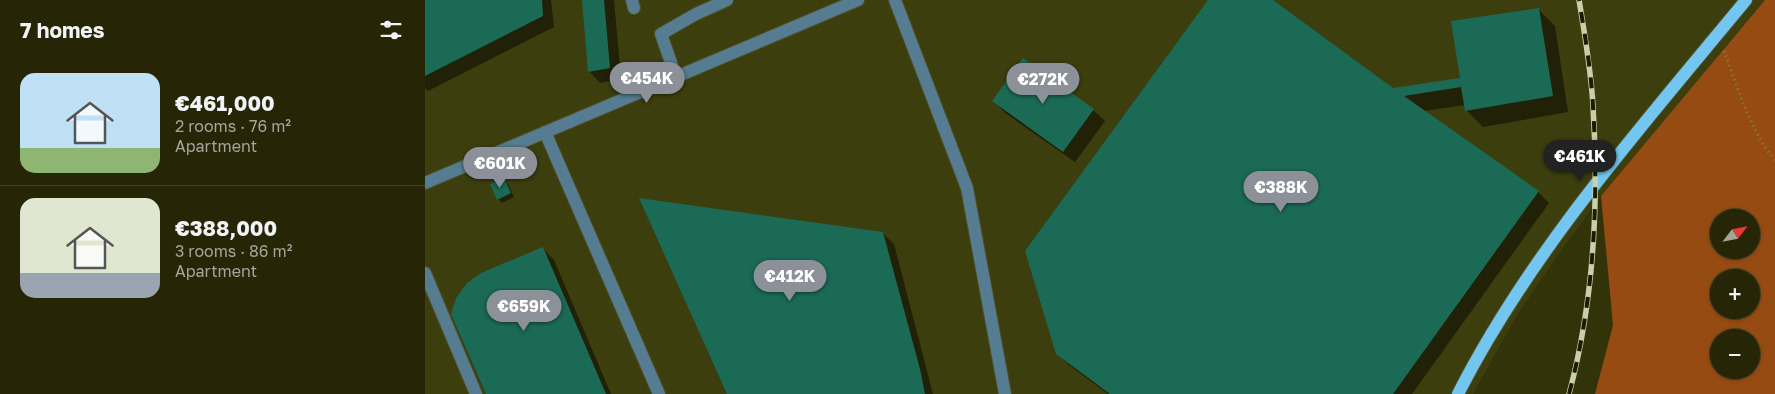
<!DOCTYPE html>
<html lang="en">
<head>
<meta charset="utf-8">
<style>
	body { margin:0; font-family:"Golos Text",sans-serif; background:#323214; color:#f1f3f6; height:100vh; display:flex; flex-direction:column; font-size:19px; white-space:nowrap }
	* { box-sizing:border-box; margin:0 }
	p { font-size:16px; color:#a4a59b }
	.icon { flex:none; width:28px; height:28px; fill:none; stroke:currentColor; stroke-width:2; stroke-linecap:round; stroke-linejoin:round }
	.map { position:relative; flex:1; overflow:hidden }
	.sheet { display:flex; flex-direction:column; background:#262606; width:425px }
	.sheet>* { flex:none }
	.needle { width:32px; rotate:58deg }
	.tools { position:absolute; left:1285px; top:209px; display:grid; gap:10px }
	.tools a { display:grid; place-items:center; width:50px; height:50px; border-radius:50%; background:#262606; box-shadow:0 1px 4px #0004,0 0 0 1px #424328; font-size:25px }
	.price { position:absolute; translate:-50% -42px; padding:0 11px; border-radius:18px; background:#8c9099; color:#fff; font-size:16px; line-height:32px; filter:drop-shadow(0 1px 2px #0008) }
	.price::after { content:''; position:absolute; left:50%; top:30px; width:15px; height:11px; margin-left:-8px; background:inherit; clip-path:polygon(0 0,100% 0,50% 100%) }
	.price.on { background:#222; color:#fff }
	ul { padding:0; list-style:none }
	li { display:flex; align-items:center; gap:15px; height:125px; padding:0 20px }
	li+li { border-top:1px solid #424328 }
	li span { display:grid; place-items:center; flex:none; width:140px; height:100px; border-radius:15px; color:#555 }
	li>.icon { margin-inline-start:auto }
	span .icon { width:60px; height:60px; fill:#fffc; stroke-width:1 }
	li b { font-size:21px }
	h2 { display:flex; justify-content:space-between; align-items:center; height:60px; padding:0 20px; font-size:21px }
	main { display:flex; flex:1; min-height:0 }
	.map>svg:first-child { display:block }
	.built { fill:#3c3e0e }
	.forest { fill:#954b12; fill-rule:evenodd }
	.shadow { fill:#0007 }
	.building { fill:#1b6a56 }
	.lines { fill:none; stroke-linecap:round; stroke-linejoin:round }
	.minor-casing { stroke:#4f5026; stroke-width:14 }
	.major-casing { stroke:#4f5026; stroke-width:14 }
	.path { stroke:#81845a; stroke-width:3; stroke-dasharray:1 4; stroke-linecap:butt }
	.minor { stroke:#557c90; stroke-width:12 }
	.major { stroke:#72c6f0; stroke-width:12 }
	.rail-casing { stroke:#cbcfa7; stroke-width:5.5 }
	.rail { stroke:#1a1b00; stroke-width:4; stroke-dasharray:11; stroke-linecap:butt }
</style>
</head>
<body>
<main>
<section class="sheet">
<h2>7 homes<svg class="icon" aria-label="filters" viewBox="0 0 24 24"><path d="M4 7h16M4 17h16"/><circle cx="9" cy="7" r="2"/><circle cx="15" cy="17" r="2"/></svg></h2>
<ul>
<li><span style="background:linear-gradient(#bfe0f5 75%,#8fb573 0)"><svg class="icon" aria-label="home" viewBox="0 0 24 24"><path d="M3 11l9-7 9 7M6 9v11h12V9"/></svg></span><div><b>€461,000</b><p>2 rooms · 76 m²</p><p>Apartment</p></div></li>
<li><span style="background:linear-gradient(#dfe7d0 75%,#9aa5b1 0)"><svg class="icon" aria-label="home" viewBox="0 0 24 24"><path d="M3 11l9-7 9 7M6 9v11h12V9"/></svg></span><div><b>€388,000</b><p>3 rooms · 86 m²</p><p>Apartment</p></div></li>
</ul>
</section>
<div class="map">
<svg width="1350" height="394" viewBox="0 0 1350 394">
	<rect width="100%" height="100%" fill="#323308"/>
	<path class="built" d="M0 0H1340L1176 196 1135 252 1092 315 1048 394H0Z"/>
	<path class="forest" d="M1340 0H1350V394H1170L1188 325 1176 196ZM1294 218H1326V250H1294ZM1294 278H1326V310H1294ZM1294 338H1326V370H1294Z"/>
	<path class="shadow" d="M0 0H126L129 27 3 91 0 88Z
		M158 0H189L196 79 175 83 164 71Z
		M784 0H845L973 93 1036 79 1113 9 1130 26 1143 112 1058 127 1041 110 1040 105 999 111 1113 192 1124 203 987 394H683L644 365 632 353Z
		M569 101 668 110 680 121 650 162 580 113Z
		M79 180 83 184 89 197 77 203 73 199Z
		M457 233 469 244 508 394H303Z
		M117 248 129 260 186 394H62Z"/>
	<path class="building" d="M0 0H117L118 16 0 76Z
		M157 0H179L185 68 163 72Z
		M783 0H848L968 88 1035 78 1026 21 1114 8 1128 96 1040 111 1036 87 979 96 1114 191 968 394H685L631 354 600 251Z
		M598 58 669 109 638 152 567 101Z
		M79 178 86 193 72 200 65 184Z
		M214 198 458 232 495 369 500 394H302Z
		M118 247 181 394H61L26 314 31 298 42 283 56 273Z"/>
	<g class="lines">
		<g class="minor-casing">
			<path id="minor" d="M207 0 209 8
				M470 0 542 188 580 394
				M251 77 236 34 271 14 302 0
				M120 132 234 394
				M0 183 433 0
				M0 273 51 394"/>
		</g>
		<g class="major-casing">
			<path id="major" d="M1033 394C1107 249 1218 125 1321 0"/>
		</g>
		<path class="path" d="M1299 51C1313 88 1324 129 1350 160"/>
		<use href="#minor" class="minor"/>
		<use href="#major" class="major"/>
		<g class="rail-casing">
			<path id="rail" d="M1144 394C1169 301 1174 201 1168 106 1166 70 1160 35 1154 0"/>
		</g>
		<use href="#rail" class="rail"/>
	</g>
</svg>
<div class="tools">
<a><svg class="needle" viewBox="-14 -14 28 28"><path d="M0-13l5 13h-10z" fill="#e53935"/><path d="M0 13l5-13h-10z" fill="#a4a59b"/></svg></a>
<a>+</a>
<a>−</a>
</div>
<b class="price" style="left:222px;top:104px">€454K</b>
<b class="price" style="left:618px;top:105px">€272K</b>
<b class="price on" style="left:1155px;top:182px">€461K</b>
<b class="price" style="left:75px;top:189px">€601K</b>
<b class="price" style="left:856px;top:213px">€388K</b>
<b class="price" style="left:365px;top:302px">€412K</b>
<b class="price" style="left:99px;top:332px">€659K</b>
</div>
</main>
</body>
</html>
